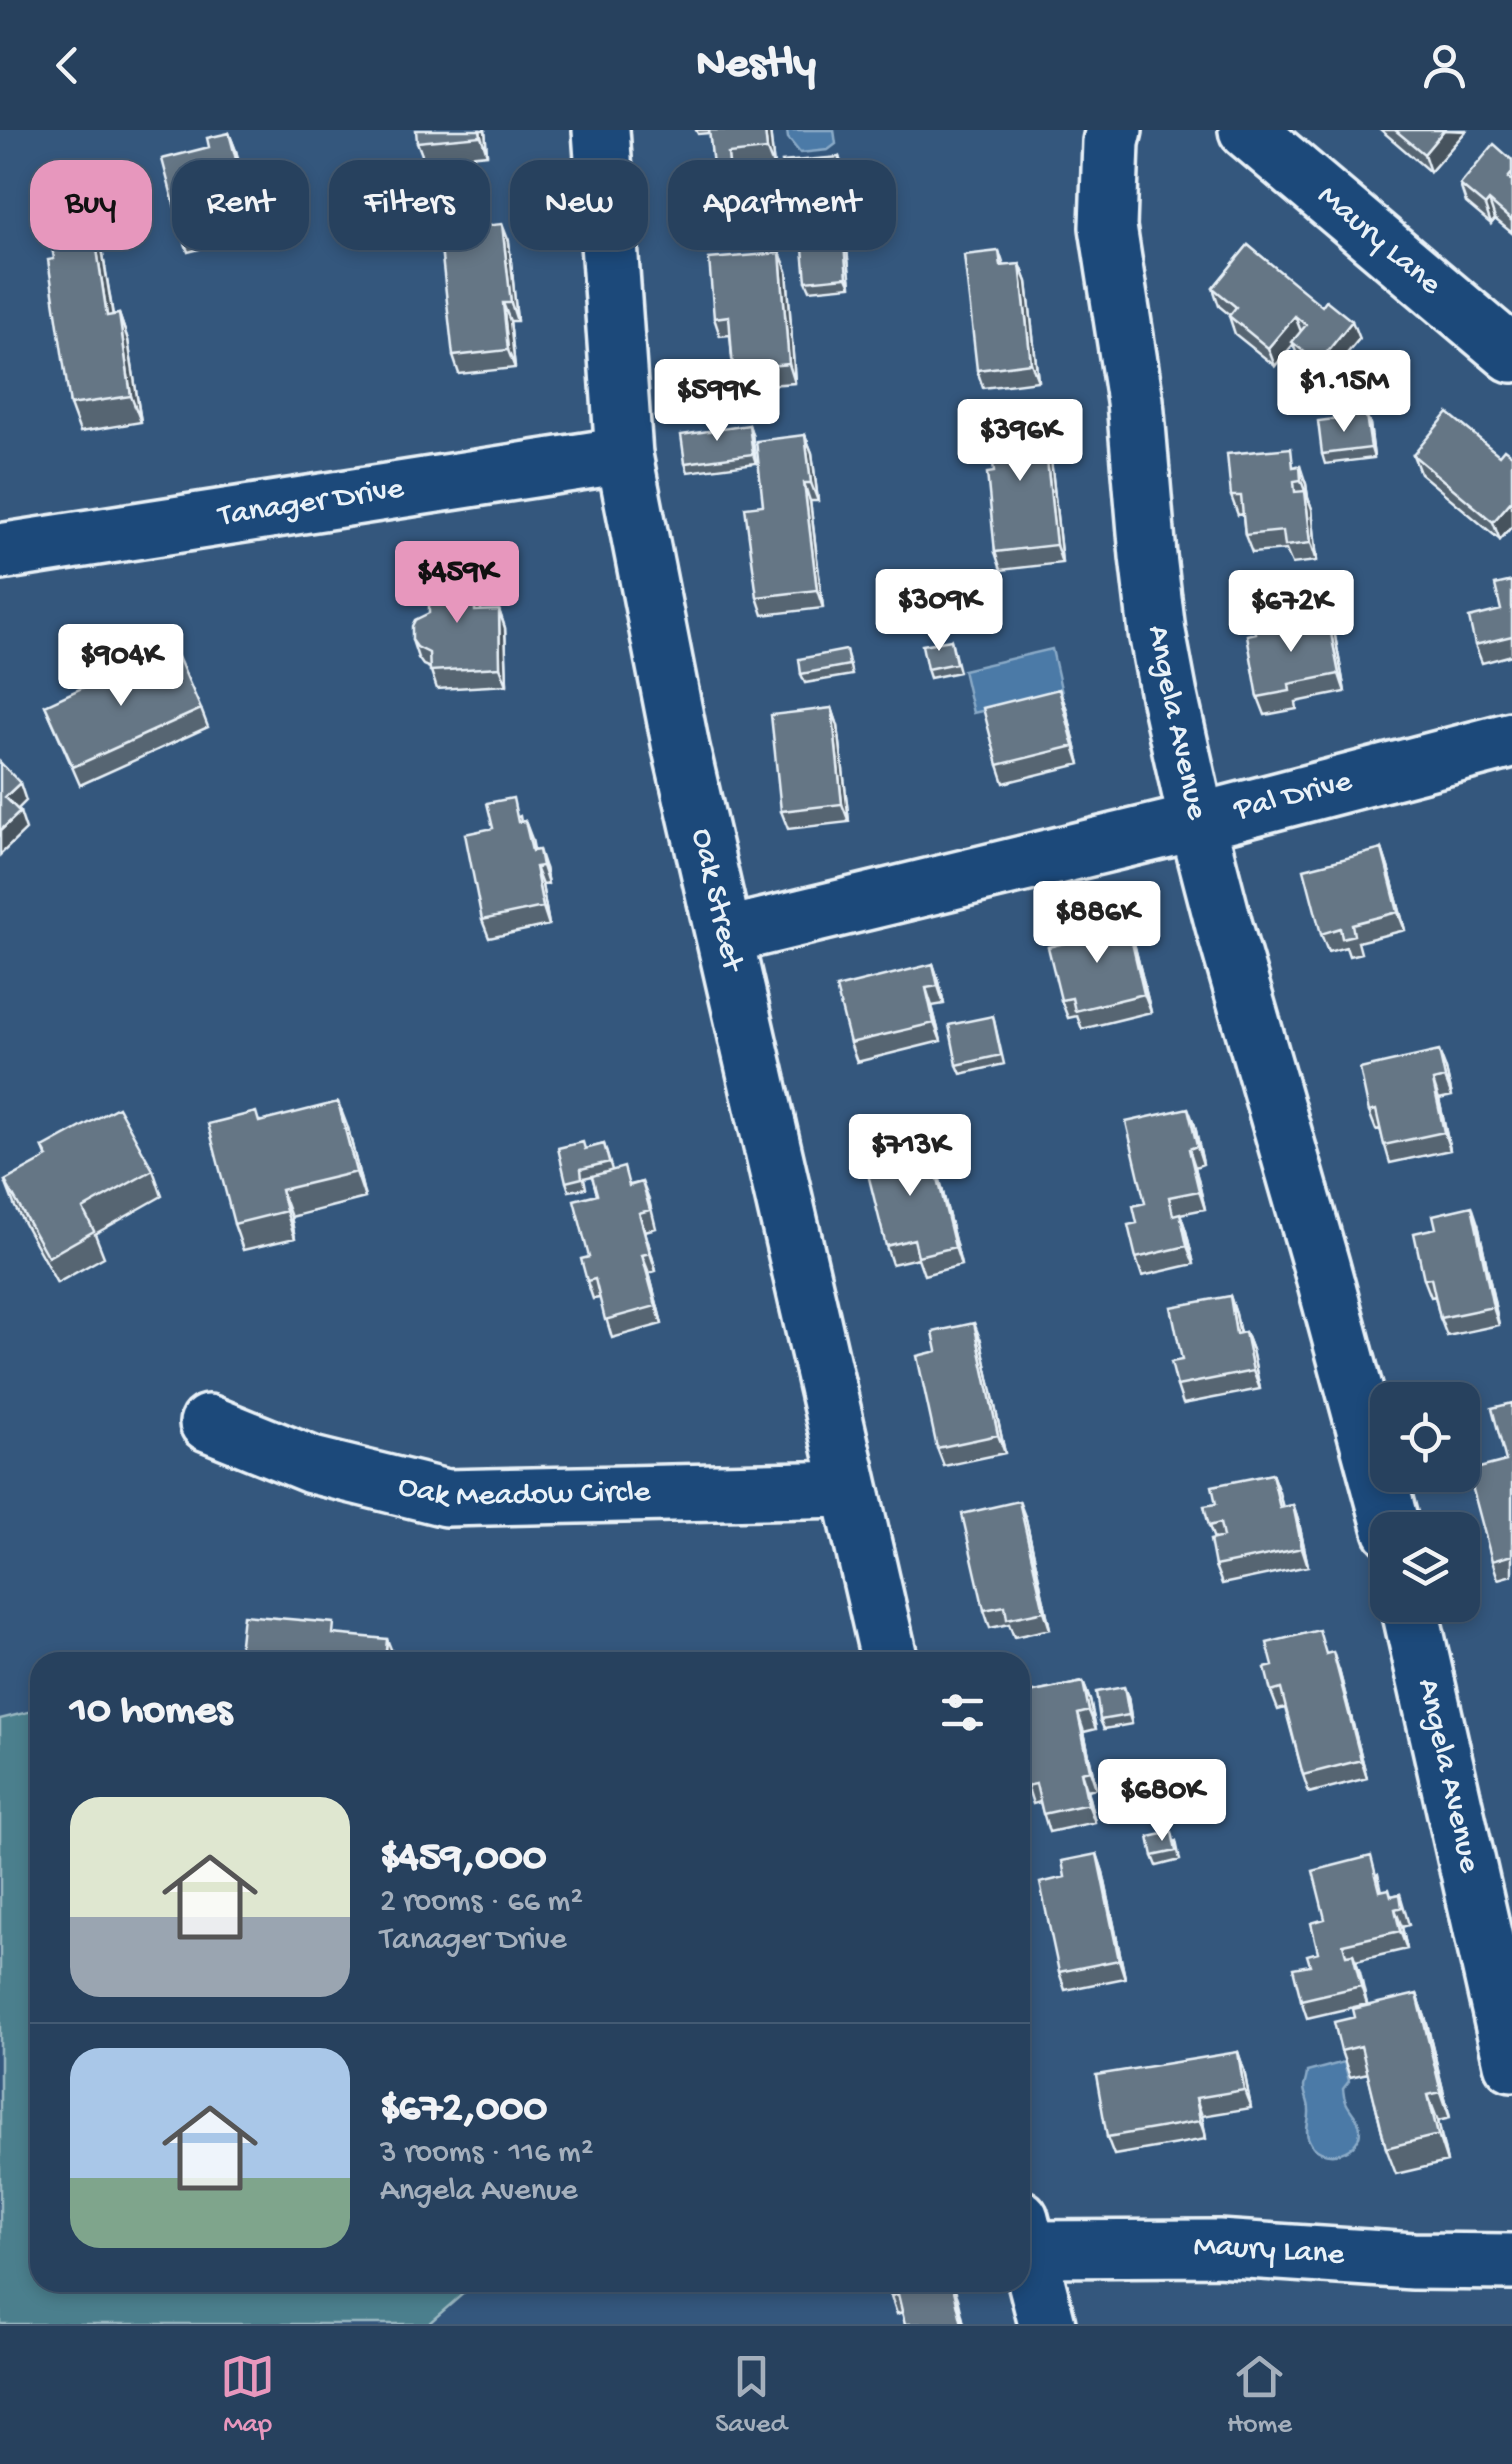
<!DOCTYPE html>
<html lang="en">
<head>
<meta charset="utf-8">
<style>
	body { margin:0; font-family:"Gochi Hand",sans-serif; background:#334c67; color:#f1f3f6; height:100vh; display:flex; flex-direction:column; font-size:38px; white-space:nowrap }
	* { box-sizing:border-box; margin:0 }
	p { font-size:32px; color:#a4afbc }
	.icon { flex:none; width:55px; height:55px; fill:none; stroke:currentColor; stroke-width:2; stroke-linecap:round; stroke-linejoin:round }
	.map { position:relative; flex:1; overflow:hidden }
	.details { position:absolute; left:30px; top:1522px; width:1000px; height:640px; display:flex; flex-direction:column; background:#27415e; border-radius:30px; box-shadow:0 5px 15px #0003,0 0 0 2px #435a73 }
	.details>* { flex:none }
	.banner { position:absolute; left:30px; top:30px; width:1000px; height:90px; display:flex; gap:20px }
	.tools { position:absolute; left:1370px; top:1252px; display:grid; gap:20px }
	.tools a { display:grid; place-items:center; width:110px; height:110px; border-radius:20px; background:#27415e; box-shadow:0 5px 15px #0003,0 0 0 2px #435a73; font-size:50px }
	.price { position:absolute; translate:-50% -85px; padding:0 22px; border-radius:10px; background:#fff; color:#222; font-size:32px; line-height:65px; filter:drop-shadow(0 2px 5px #0008) }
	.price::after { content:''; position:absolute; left:50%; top:60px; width:30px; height:22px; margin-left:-15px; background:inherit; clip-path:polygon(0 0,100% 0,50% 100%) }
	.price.selected { background:#e797bd; color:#111 }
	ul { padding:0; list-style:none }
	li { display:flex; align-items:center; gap:30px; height:250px; padding:0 40px }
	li+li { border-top:2px solid #435a73 }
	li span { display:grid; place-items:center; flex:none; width:280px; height:200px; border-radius:30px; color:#555 }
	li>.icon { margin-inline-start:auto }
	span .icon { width:120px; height:120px; fill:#fffc; stroke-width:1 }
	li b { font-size:42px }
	h2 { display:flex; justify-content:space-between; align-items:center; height:120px; padding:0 40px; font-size:42px }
	.pill { padding:0 35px; border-radius:30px; background:#27415e; box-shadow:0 5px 15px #0003,0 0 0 2px #435a73; font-size:35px; line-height:90px }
	.pill.selected { background:#e797bd; color:#111 }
	header { display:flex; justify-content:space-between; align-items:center; height:130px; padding:0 40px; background:#27415e; font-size:45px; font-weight:800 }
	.tabs { display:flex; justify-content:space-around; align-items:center; height:140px; border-top:2px solid #435a73; background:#27415e; font-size:28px; color:#a4afbc }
	.tabs a { display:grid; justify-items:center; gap:5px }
	.tabs .selected { color:#e797bd }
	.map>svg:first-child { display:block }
	.green { fill:#4b7f8d; stroke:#9ab8c2; stroke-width:2.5 }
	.water { fill:#4b7aa7; stroke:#8aaac7; stroke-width:2.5 }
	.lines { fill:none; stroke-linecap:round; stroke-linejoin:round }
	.minor-casing { stroke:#e8f1f8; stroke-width:62 }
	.minor { stroke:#1f4a7a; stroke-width:55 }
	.wall { fill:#576572; stroke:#e8f1f8; stroke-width:2.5 }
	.shaded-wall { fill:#47535d; stroke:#e8f1f8; stroke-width:2.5 }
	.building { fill:#657685; stroke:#e8f1f8; stroke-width:2.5 }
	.labels { text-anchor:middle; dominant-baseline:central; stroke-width:9; stroke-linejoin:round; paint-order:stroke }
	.street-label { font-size:32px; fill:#e8f1f8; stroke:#1f4a7a }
</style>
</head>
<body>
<header><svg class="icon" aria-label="back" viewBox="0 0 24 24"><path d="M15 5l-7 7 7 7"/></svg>Nestly<svg class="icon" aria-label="person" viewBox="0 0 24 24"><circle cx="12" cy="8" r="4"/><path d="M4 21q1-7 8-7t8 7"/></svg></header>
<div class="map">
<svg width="1512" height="2194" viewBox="0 0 1512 2194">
	<rect width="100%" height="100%" fill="#34577d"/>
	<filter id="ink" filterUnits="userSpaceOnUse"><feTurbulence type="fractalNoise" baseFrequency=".01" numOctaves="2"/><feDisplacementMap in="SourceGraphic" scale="20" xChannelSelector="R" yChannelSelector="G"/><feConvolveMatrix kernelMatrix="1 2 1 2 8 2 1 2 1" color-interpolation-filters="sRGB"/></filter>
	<g filter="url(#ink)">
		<path class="green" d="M40 1579V2152L482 2153 465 2162 428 2194H0V1589Z"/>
		<path class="water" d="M787 0H834L836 14 828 20 800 23 788 8Z
			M1052 519 1062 563 973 583 963 540Z
			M1344 1932 1349 1951 1343 1959C1344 1981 1361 1985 1360 2001 1359 2025 1319 2034 1309 2010 1304 2000 1310 1990 1309 1980 1309 1972 1304 1964 1304 1957 1305 1952 1307 1947 1307 1942Z"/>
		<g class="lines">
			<g class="minor-casing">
				<g id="minor">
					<path id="s1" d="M601 0 624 325 681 618 890 1532"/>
					<path id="s2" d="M1114 0 1111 12 1108 97 1135 271 1148 426 1157 502 1169 566 1197 692 1224 796 1321 1135 1392 1400"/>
					<path id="s3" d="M1247 0 1512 224"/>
					<path id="s4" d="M0 422 624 325"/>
					<path id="s5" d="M725 806 1197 692 1512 610"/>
					<path id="s6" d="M208 1293 312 1335 446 1368 849 1359"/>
					<path id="s7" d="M1409 1475 1512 1933"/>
					<path d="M1020 2088 1047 2194"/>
					<path id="s8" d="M1027 2119 1218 2118 1413 2131 1512 2132"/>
				</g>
			</g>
			<use href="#minor" class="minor"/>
		</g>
		<path class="wall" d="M485 0 487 24 424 30 417 12Z
			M696 0H770L774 38 734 42 736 52 719 53 713 35 710 3 698 4Z
			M1381 0H1466V1L1430 42Z
			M229 3 236 21 258 104 188 122 182 104 209 17Z
			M839 27 845 45 849 86 792 91 785 73Z
			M1512 30V103L1495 89 1491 94 1466 73 1460 55Z
			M92 86 101 112 113 185 119 184 128 210 141 292 80 302 70 275 54 129Z
			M845 102 851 156 810 160 806 151Z
			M509 112 517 191H510L515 238 459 244 453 226Z
			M1248 115 1359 209 1324 251 1299 230 1293 214 1275 236 1235 204 1229 186 1230 185 1219 176 1213 158Z
			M999 121 1004 136 1020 134 1027 152 1038 251 983 258 977 240Z
			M780 123 787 141 795 253 739 257 733 239 730 205 720 206 714 188Z
			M1042 283 1048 301 1062 433 1001 440 995 422 994 342Z
			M1366 285 1370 294 1374 328 1325 334 1322 324Z
			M749 295 752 304 756 333 688 342 685 333Z
			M805 305 812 323 818 371H810L823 478 763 485 757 467 763 375Z
			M1413 325H1512V396L1500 410 1420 343Z
			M1297 336 1306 354 1308 368 1312 379 1317 431 1292 434 1286 420 1252 423 1245 405 1243 384 1238 385 1231 366Z
			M474 442 480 460 481 481 499 480 505 498 507 555 437 559 430 538 423 535 418 528 412 510 429 483Z
			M1512 451V525L1482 533 1475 515 1501 480Z
			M1328 488 1335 506 1345 562 1296 572 1297 579 1265 585 1258 567 1256 503 1276 489 1279 497Z
			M951 510 959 542 930 548 927 539Z
			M846 520 852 545 805 553 801 544Z
			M134 547 201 579 208 597 80 655 45 575Z
			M1066 577 1080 634 1004 653 998 635Z
			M832 578 838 596 849 692 788 699 781 681Z
			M520 686 521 692 525 691 534 721 545 738 548 754 542 755 549 795 489 808 482 790 493 698Z
			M1382 719 1388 737 1405 800 1358 812 1361 823 1349 826 1346 817 1328 822 1321 804Z
			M1102 788 1106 796 1133 809 1151 882 1082 899 1077 886 1068 888 1061 870 1089 807Z
			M933 834 939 852 944 874 932 876 941 911 857 932 850 913Z
			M993 886 1004 934 961 944 957 935Z
			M1446 939 1452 966 1439 969 1450 1020 1390 1033 1380 999 1376 1000 1369 982Z
			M260 991 348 998 365 1068 291 1087 295 1108 243 1120 234 1094Z
			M1195 996 1203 1034 1195 1037 1205 1079 1180 1084 1186 1101 1194 1134 1142 1146 1136 1128 1145 1073Z
			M929 1012 935 1030 961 1135 924 1145 918 1128 892 1134 886 1116Z
			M604 1014 612 1040 630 1055 642 1052 649 1070 656 1098 645 1101 656 1141 649 1143 662 1194 612 1208 600 1168 593 1169 587 1151 597 1064 592 1046 584 1048 586 1058 569 1061 566 1052 585 1019Z
			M43 1018 153 1040 162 1066 95 1104 104 1127 57 1153 15 1077 5 1051 47 1028Z
			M1478 1094 1499 1195 1447 1206 1440 1188 1435 1166 1431 1167 1424 1149 1436 1098Z
			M1230 1166 1236 1184 1240 1203 1245 1202 1252 1220 1260 1259 1183 1274 1177 1256 1182 1230Z
			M981 1211 1005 1323 944 1336 937 1318Z
			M1512 1273V1445L1498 1449 1492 1431 1506 1331Z
			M1272 1344 1283 1377 1293 1375 1299 1393 1308 1436 1222 1454 1215 1436 1214 1409 1209 1396 1216 1374Z
			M1026 1389 1050 1499 1014 1507 1009 1494 990 1498 984 1480Z
			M1328 1524 1339 1540 1367 1648 1309 1663 1303 1645 1285 1578 1278 1580 1271 1562Z
			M1083 1552 1090 1570 1096 1599 1084 1602 1096 1658 1087 1660 1095 1692 1049 1702 1040 1672 1033 1674 1020 1633V1565Z
			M1128 1567 1132 1594 1104 1599 1100 1590Z
			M1176 1711 1180 1730 1157 1736 1153 1726Z
			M1097 1724 1103 1742 1125 1848 1065 1860 1059 1842 1065 1747Z
			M1378 1744 1382 1761 1391 1766 1400 1764 1409 1795 1402 1797 1407 1819 1356 1831 1367 1874 1307 1888 1301 1870 1310 1835 1318 1822 1325 1789Z
			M1417 1864 1426 1890 1450 1988 1438 1991 1447 2032 1396 2044 1386 2018 1368 1943 1350 1947 1341 1921 1355 1887Z
			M1238 1922 1244 1940 1251 1978 1202 1986 1206 2009 1114 2025 1107 2007Z
			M952 2152 964 2194H905L902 2182 897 2184 891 2166Z"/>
		<path class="shaded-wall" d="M480 0H485L487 24 481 6Z
			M765 0H770L774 38 767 20Z
			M1444 0 1466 1 1430 42 1424 24Z
			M229 3 236 21 258 104 251 86Z
			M839 27 845 45 849 86 842 68Z
			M1489 71 1495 89 1491 94 1485 76Z
			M92 86 101 112 117 212 107 186Z
			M842 93 845 102 851 156 847 147Z
			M502 94 509 112 517 191 511 173Z
			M780 123 787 141 795 253 789 234Z
			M1020 134 1027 152 1038 251 1031 233Z
			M503 173 510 191 515 238 508 220Z
			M119 184 128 210 141 292 131 266Z
			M1295 186 1302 204 1275 236 1268 218Z
			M1352 191 1359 209 1324 251 1318 233Z
			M1042 283 1048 301 1062 433 1056 415Z
			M1366 285 1370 294 1374 328 1371 318Z
			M749 295 752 304 756 333 753 324Z
			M805 305 812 323 818 371 811 353Z
			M1300 336 1306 354 1308 368 1312 379 1317 431 1311 413 1305 361 1301 350Z
			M804 353 810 371 823 478 817 460Z
			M1512 370V396L1500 410 1493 392Z
			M474 442 480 460 482 499 475 481Z
			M499 480 505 498 507 555 500 537Z
			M1328 488 1335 506 1345 562 1339 544Z
			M1059 559 1066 577 1080 634 1074 616Z
			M832 578 838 596 849 692 842 674Z
			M20 653 26 671 12 685 5 667Z
			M20 682 26 700 0 725V701Z
			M525 691 532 709 538 739 532 721Z
			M1382 719 1388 737 1405 800 1398 782Z
			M539 720 545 738 548 754 542 736Z
			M535 737 542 755 549 795 543 777Z
			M1127 791 1133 809 1151 882 1144 864Z
			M933 834 939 852 944 874 938 856Z
			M926 858 932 876 941 911 934 893Z
			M1439 921 1446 939 1452 966 1445 948Z
			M1433 951 1439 969 1450 1020 1444 1002Z
			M338 972 348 998 365 1068 356 1042Z
			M1188 978 1195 996 1203 1034 1197 1016Z
			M929 1012 935 1030 961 1135 955 1117Z
			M1189 1019 1195 1037 1205 1079 1199 1061Z
			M281 1060 291 1087 295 1108 286 1081Z
			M1472 1076 1478 1094 1499 1195 1493 1177Z
			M639 1083 645 1101 656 1141 650 1123Z
			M1180 1083 1186 1101 1194 1134 1187 1116Z
			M642 1125 649 1143 662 1194 656 1176Z
			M1230 1166 1236 1184 1243 1222 1236 1204Z
			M974 1193 981 1211 1005 1323 998 1305Z
			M1245 1202 1252 1220 1260 1259 1253 1241Z
			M1272 1344 1279 1362 1287 1396 1280 1378Z
			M1019 1371 1026 1389 1050 1499 1044 1481Z
			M1293 1375 1299 1393 1308 1436 1302 1418Z
			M387 1509 396 1532H385Z
			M1333 1522 1339 1540 1367 1648 1361 1630Z
			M1083 1552 1090 1570 1096 1599 1089 1581Z
			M1124 1557 1128 1567 1132 1594 1129 1585Z
			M1078 1584 1084 1602 1096 1658 1090 1640Z
			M1081 1642 1087 1660 1095 1692 1088 1674Z
			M1097 1724 1103 1742 1125 1848 1119 1830Z
			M1395 1779 1402 1797 1407 1819 1400 1801Z
			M1353 1824 1360 1842 1367 1874 1361 1856Z
			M1417 1864 1426 1890 1450 1988 1441 1962Z
			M1238 1922 1244 1940 1251 1978 1244 1960Z
			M1428 1965 1438 1991 1447 2032 1438 2005Z
			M1196 1968 1202 1986 1206 2009 1200 1991Z
			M952 2152 958 2168 964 2194H962Z"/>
		<path class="building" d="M416 0H480L481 6 417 12Z
			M709 0H765L767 20 728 24 729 34 713 35Z
			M1395 0H1444L1424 24Z
			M229 3 251 86 182 104 162 29 209 17 207 8Z
			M1494 14 1512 30V43L1508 48 1512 51V91L1489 71 1485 76 1460 55Z
			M839 27 842 68 785 73 782 32Z
			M92 86 107 186 119 184 131 266 70 275 48 130 54 129 48 93Z
			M842 93 847 147 806 151 801 97Z
			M502 94 511 173H503L508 220 453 226 439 100Z
			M1248 115 1322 176 1326 170 1352 191 1318 233 1292 212 1306 195 1295 186 1268 218 1229 186 1236 177 1213 158Z
			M999 121 1001 136 1020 134 1031 233 977 240 964 125Z
			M780 123 789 234 733 239 729 186 714 188 709 129Z
			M1042 283 1056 415 995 422 987 343 994 342 988 289Z
			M1448 283 1499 325 1504 319 1512 325V370L1493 392 1413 325Z
			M1366 285 1371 318 1322 324 1318 291Z
			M749 295 753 324 685 333 681 305Z
			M805 305 811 353H804L817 460 757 467 745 377 763 375 756 311Z
			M1291 318 1293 337 1300 336 1301 350 1294 351 1295 362 1305 361 1311 413 1285 416 1283 401 1245 405 1241 366H1231L1227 324Z
			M474 442 475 481 499 480 500 537 430 541 429 523 417 517 412 510V496L415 490 429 483V444Z
			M1512 451V506L1475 515 1469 488 1501 480 1495 455Z
			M1328 488 1339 544 1289 554 1290 561 1258 567 1247 505 1256 503 1254 493 1276 489 1278 497Z
			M951 510 956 533 927 539 922 515Z
			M846 520 849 535 801 544 799 529Z
			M178 527 201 579 73 637 45 575 129 536 134 547Z
			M1059 559 1074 616 998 635 983 578Z
			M832 578 842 674 781 681 771 585Z
			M0 632 20 653 5 667 20 682 0 701Z
			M513 668 518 692 525 691 532 721 539 720 542 736 535 737 543 777 482 790 465 704 493 698 487 673Z
			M1382 719 1398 782 1352 794 1354 805 1342 808 1340 798 1321 804 1304 739Z
			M1102 788 1105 796 1127 791 1144 864 1075 881 1072 868 1061 870 1048 817 1089 807 1086 792Z
			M933 834 938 856 926 858 934 893 850 913 836 858Z
			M993 886 1001 925 957 935 949 895Z
			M1439 921 1445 948 1433 951 1444 1002 1384 1015 1376 980 1369 982 1360 939Z
			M338 972 356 1042 281 1060 286 1081 234 1094 208 994 256 982 259 992Z
			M118 977 153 1040 83 1079 94 1101 48 1127 5 1051 48 1027 43 1018Z
			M1188 978 1197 1016 1189 1019 1199 1061 1169 1067 1173 1085 1180 1083 1187 1116 1136 1128 1128 1095 1137 1093 1133 1076 1145 1073 1126 992Z
			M583 1012 585 1019 604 1014 609 1032 581 1039 582 1048 566 1052 558 1018Z
			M929 1012 955 1117 918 1126 914 1109 886 1116 864 1028Z
			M624 1037 629 1056 642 1052 650 1080 639 1083 650 1123 642 1125 656 1176 605 1190 595 1149 587 1151 581 1129 589 1127 574 1070 597 1064 592 1046Z
			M1472 1076 1493 1177 1440 1188 1431 1148 1424 1149 1414 1103 1436 1098 1433 1085Z
			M1230 1166 1236 1204 1245 1202 1253 1241 1177 1256 1171 1232 1182 1230 1171 1177Z
			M974 1193 998 1305 937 1318 917 1226 937 1221 933 1202Z
			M1512 1273V1425L1492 1431 1468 1341 1506 1331 1492 1278Z
			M1272 1344 1280 1378 1293 1375 1302 1418 1215 1436 1210 1410 1223 1407 1220 1393 1209 1396 1204 1376 1216 1374 1212 1356Z
			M1019 1371 1044 1481 1007 1489 1005 1476 984 1480 962 1384Z
			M243 1485 334 1493 333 1504 387 1509 385 1532H238Z
			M1319 1500 1326 1524 1333 1522 1361 1630 1303 1645 1281 1559 1271 1562 1265 1538 1273 1536 1267 1513Z
			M1083 1552 1089 1581 1078 1584 1090 1640 1081 1642 1088 1674 1043 1684 1036 1654 1026 1656 1020 1627V1565Z
			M1124 1557 1129 1585 1100 1590 1096 1562Z
			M1172 1702 1176 1721 1153 1726 1149 1707Z
			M1097 1724 1119 1830 1059 1842 1040 1753 1065 1747 1062 1731Z
			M1371 1726 1380 1761 1389 1759 1391 1766 1400 1764 1402 1777 1395 1779 1400 1801 1343 1814 1346 1825 1353 1824 1361 1856 1301 1870 1293 1838 1310 1835 1307 1825 1318 1822 1311 1793 1325 1789 1313 1741Z
			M1417 1864 1441 1962 1428 1965 1438 2005 1386 2018 1361 1916 1341 1921 1334 1892 1355 1887 1353 1879Z
			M1238 1922 1244 1960 1196 1968 1200 1991 1107 2007 1096 1945Z
			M888 2152H952L962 2194H905L898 2164 891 2166Z"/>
	</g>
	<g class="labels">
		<g class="street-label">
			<text stroke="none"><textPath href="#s3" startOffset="172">Maury Lane</textPath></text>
			<text stroke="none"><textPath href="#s4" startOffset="315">Tanager Drive</textPath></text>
			<text stroke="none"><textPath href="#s2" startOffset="598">Angela Avenue</textPath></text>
			<text stroke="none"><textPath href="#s5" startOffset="585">Pal Drive</textPath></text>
			<text stroke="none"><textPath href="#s1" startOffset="780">Oak Street</textPath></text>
			<text stroke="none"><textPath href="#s6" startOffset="328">Oak Meadow Circle</textPath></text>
			<text stroke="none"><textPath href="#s7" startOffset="175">Angela Avenue</textPath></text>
			<text stroke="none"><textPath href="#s8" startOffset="242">Maury Lane</textPath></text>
		</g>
	</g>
</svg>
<div class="tools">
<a><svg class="icon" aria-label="locate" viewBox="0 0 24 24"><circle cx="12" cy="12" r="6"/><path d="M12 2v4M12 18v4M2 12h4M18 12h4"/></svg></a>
<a><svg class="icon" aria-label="layers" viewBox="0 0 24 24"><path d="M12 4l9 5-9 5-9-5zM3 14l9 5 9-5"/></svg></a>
</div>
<b class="price" style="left:1344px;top:305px">$1.15M</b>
<b class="price" style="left:717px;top:314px">$599K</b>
<b class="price" style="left:1020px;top:354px">$396K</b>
<b class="price selected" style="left:457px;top:496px">$459K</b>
<b class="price" style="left:939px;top:524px">$309K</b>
<b class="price" style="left:1291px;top:525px">$672K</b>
<b class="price" style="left:121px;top:579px">$904K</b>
<b class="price" style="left:1097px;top:836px">$886K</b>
<b class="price" style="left:910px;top:1069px">$713K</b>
<b class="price" style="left:1162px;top:1714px">$680K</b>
<div class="banner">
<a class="pill selected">Buy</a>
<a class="pill">Rent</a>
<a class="pill">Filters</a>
<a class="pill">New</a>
<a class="pill">Apartment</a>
</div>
<section class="details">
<h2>10 homes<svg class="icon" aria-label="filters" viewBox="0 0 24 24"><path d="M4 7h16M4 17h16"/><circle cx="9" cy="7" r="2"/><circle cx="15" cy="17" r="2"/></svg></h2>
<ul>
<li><span style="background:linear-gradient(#dfe7d0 60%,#9aa5b1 0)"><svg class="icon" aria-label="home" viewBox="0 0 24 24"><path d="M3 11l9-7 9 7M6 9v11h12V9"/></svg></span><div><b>$459,000</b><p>2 rooms · 66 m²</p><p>Tanager Drive</p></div></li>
<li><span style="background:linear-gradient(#a9c7e8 65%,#7fa58c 0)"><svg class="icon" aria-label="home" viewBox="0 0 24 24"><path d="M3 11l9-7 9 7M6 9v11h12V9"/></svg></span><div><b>$672,000</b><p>3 rooms · 116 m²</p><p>Angela Avenue</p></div></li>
</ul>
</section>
</div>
<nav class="tabs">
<a class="selected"><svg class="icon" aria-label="map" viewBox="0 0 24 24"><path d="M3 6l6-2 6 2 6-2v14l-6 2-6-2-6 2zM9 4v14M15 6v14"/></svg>Map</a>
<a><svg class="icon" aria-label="saved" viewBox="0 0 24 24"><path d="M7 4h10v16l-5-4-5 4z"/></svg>Saved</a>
<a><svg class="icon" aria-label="home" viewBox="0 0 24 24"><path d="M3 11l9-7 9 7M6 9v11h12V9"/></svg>Home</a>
</nav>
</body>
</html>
